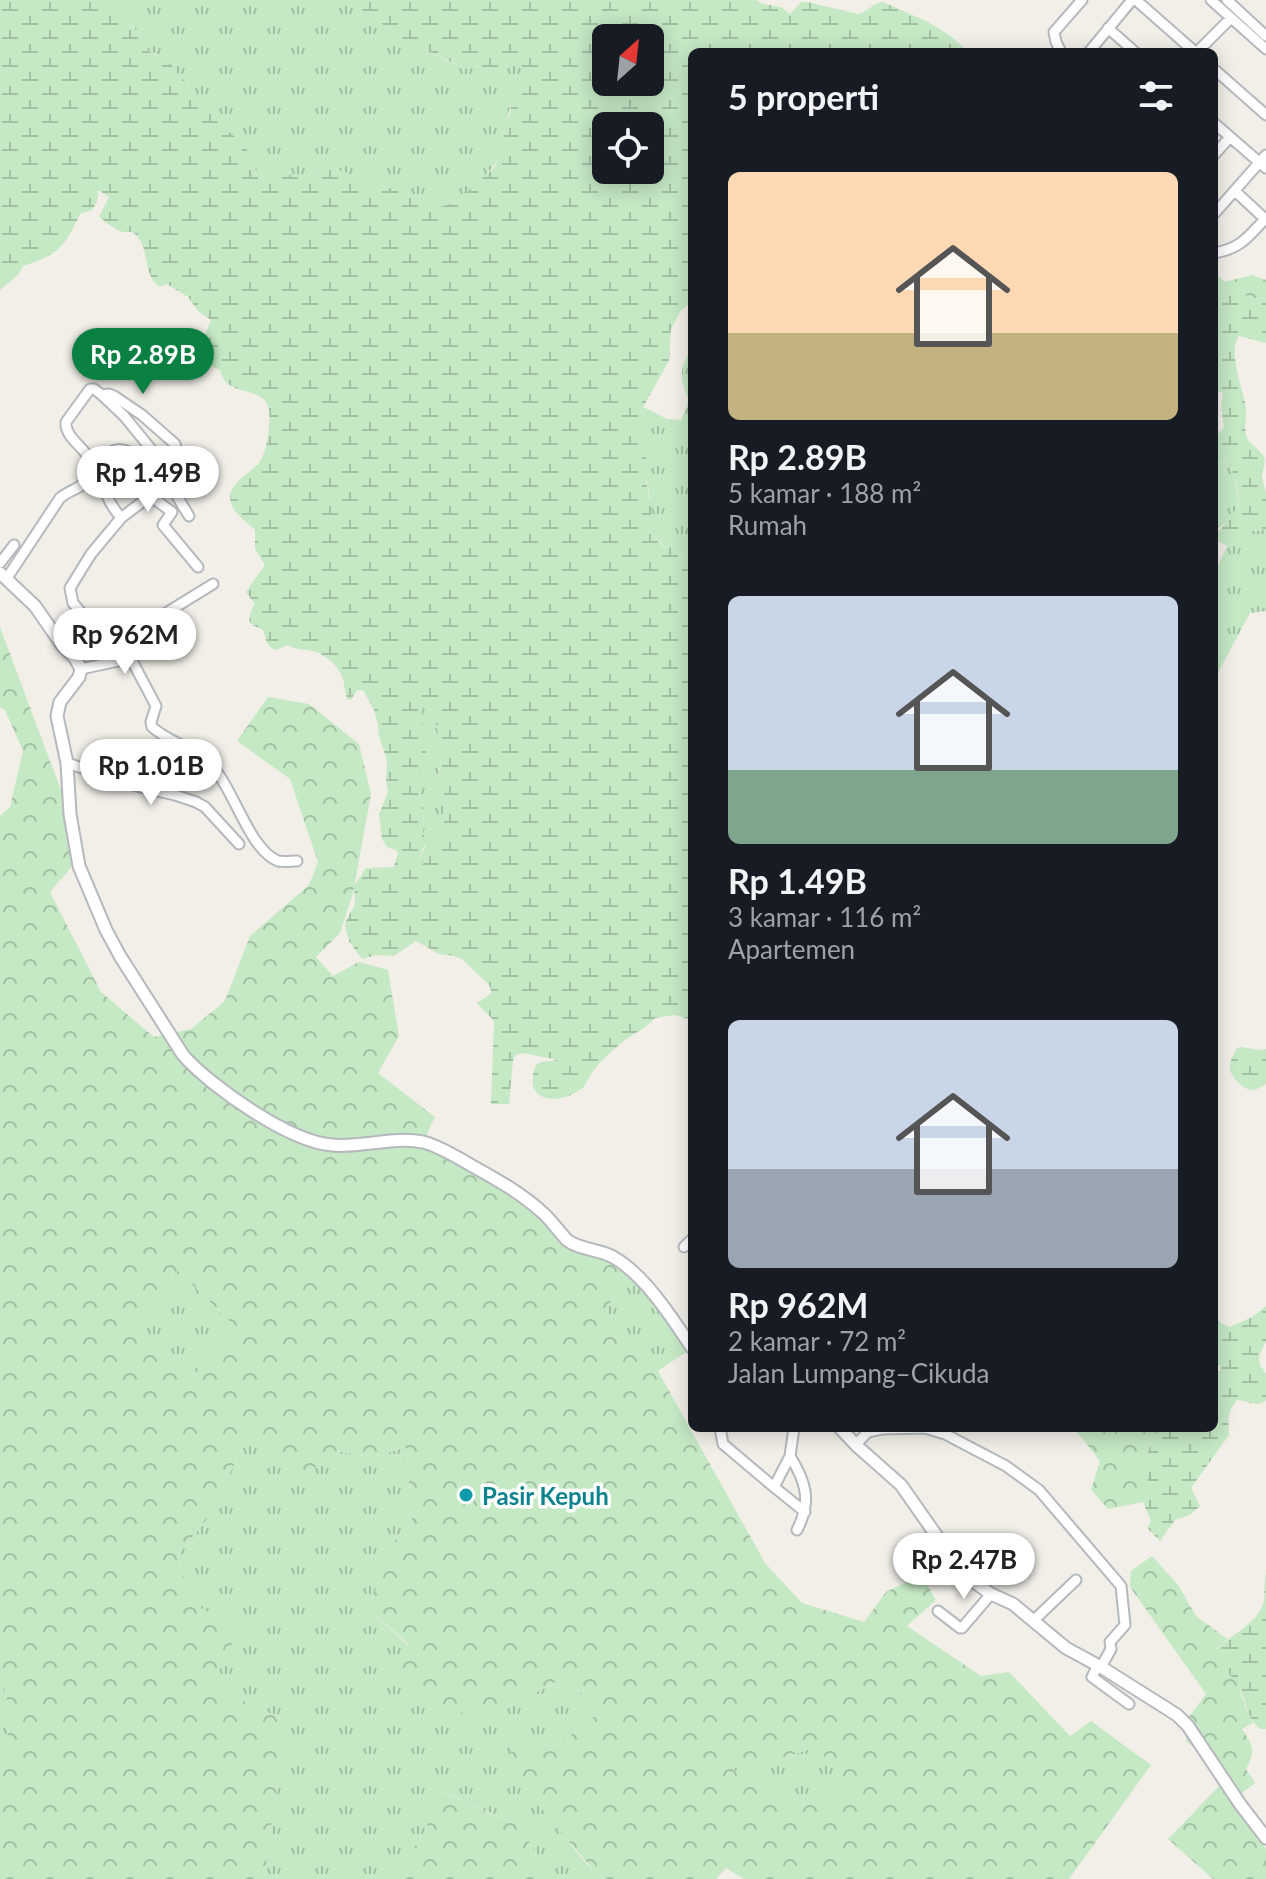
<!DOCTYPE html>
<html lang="id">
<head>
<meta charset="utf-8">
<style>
	body { margin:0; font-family:Lato,sans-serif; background:#20242c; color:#f1f3f6; height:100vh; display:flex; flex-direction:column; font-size:30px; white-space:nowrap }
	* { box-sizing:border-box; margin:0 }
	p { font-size:26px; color:#9ea1a6 }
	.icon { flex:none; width:44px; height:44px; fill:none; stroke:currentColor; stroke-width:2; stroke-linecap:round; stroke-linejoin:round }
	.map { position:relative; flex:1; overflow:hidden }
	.panel { position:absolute; left:688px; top:48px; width:530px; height:1384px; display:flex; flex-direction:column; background:#171b24; border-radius:12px; box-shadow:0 4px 20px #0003 }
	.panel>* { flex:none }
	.needle { width:52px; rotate:27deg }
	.tools { position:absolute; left:592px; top:24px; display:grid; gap:16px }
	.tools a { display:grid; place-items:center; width:72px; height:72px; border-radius:12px; background:#171b24; box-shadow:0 4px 20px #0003; font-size:40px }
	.price { position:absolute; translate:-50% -68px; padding:0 18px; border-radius:28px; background:#fff; color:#222; font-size:26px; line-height:52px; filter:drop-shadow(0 2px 4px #0008) }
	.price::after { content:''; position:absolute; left:50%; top:48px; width:24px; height:18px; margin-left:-12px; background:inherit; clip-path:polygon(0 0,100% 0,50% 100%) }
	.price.active { background:#0b8043; color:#fff }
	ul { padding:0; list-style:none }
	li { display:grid; align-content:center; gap:16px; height:424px; padding:0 40px }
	li span { display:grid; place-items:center; height:248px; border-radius:12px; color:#555 }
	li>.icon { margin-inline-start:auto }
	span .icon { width:144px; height:144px; fill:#fffc; stroke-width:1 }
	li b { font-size:34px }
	h2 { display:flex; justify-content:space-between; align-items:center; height:96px; padding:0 40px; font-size:34px }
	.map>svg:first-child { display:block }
	.grass { fill:url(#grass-tufts) }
	.forest { fill:url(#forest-crowns); fill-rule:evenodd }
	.wetland { fill:url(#wetland-marsh); fill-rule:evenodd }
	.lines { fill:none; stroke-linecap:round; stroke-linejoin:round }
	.minor-casing { stroke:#b5b8bc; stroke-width:13 }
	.tertiary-casing { stroke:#b5b8bc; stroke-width:15 }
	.minor { stroke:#fff; stroke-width:9 }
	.tertiary { stroke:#fff; stroke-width:11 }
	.culture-dot { fill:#0f9aa8; stroke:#fff; stroke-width:3 }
	.labels { text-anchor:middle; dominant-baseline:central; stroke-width:7; stroke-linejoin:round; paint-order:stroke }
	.culture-label { font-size:24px; font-weight:bold; fill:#0d838f; stroke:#fff; text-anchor:start }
</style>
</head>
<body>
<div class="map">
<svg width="1266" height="1879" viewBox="0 0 1266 1879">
	<defs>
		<pattern id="grass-tufts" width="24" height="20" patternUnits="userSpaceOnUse" patternTransform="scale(2)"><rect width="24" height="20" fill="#c5e8c5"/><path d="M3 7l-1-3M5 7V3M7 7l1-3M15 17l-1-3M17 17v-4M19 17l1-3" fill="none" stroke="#a3c0a4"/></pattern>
		<pattern id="forest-crowns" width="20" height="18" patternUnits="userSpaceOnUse" patternTransform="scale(2)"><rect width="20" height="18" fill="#c5e8c5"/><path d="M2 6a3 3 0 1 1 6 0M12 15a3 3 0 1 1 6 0" fill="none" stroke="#a3c0a4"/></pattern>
		<pattern id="wetland-marsh" width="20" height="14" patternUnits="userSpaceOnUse" patternTransform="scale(2)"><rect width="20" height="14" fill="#c5e8c5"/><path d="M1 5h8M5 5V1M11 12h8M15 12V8" fill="none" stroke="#a3c0a4"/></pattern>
	</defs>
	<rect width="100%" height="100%" fill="#f1efe8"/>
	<path class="grass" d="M109 0H348L405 40 447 61 465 69 480 66 499 70 508 62H511L528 72C516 88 511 104 506 123 503 132 505 144 501 153 494 170 462 205 443 206 425 206 400 192 384 186 367 179 348 175 331 167L319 166 307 177 281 175 268 182 256 175 255 166 213 118 209 110 194 96 187 84 157 54 145 50 141 42 142 36 122 18Z
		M692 347V570L687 559 674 545 667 549 644 525 650 498 644 470 648 448 641 434 646 422 642 410 643 407 667 419 681 420 689 401C679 375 679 371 692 347Z
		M1229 459C1232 466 1232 471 1234 478 1241 506 1242 509 1219 528L1214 526V466Z
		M1266 530V611L1250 613 1214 680V574L1227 546 1233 544 1246 531Z
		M420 707H425L430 711 437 726 441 760 438 776 446 799 443 834 434 851 422 866 418 861 425 847 423 833 424 810 419 792V783L425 769 426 751Z
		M623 1269 669 1318 689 1350 658 1371 601 1327Z
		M177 1270 233 1324 194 1376 134 1329Z
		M248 1437 374 1457 406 1447 412 1520 392 1544 369 1609 486 1719 563 1678 604 1711 555 1747 508 1736C532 1779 564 1850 604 1879H547L522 1827 440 1790 425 1832 392 1879H273L265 1872 286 1721 212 1686 178 1555 206 1520Z
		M0 1670 10 1713 5 1758H0Z
		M813 1748 834 1764 844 1790 818 1807 741 1780 728 1760H775Z"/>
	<path class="forest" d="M1214 271 1224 282 1252 275 1266 280V299L1254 298 1219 287H1214Z
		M0 627 62 793 81 856 50 892 101 992 154 1037 191 1029 225 1001 250 936 309 885 318 862 290 779 237 741 268 697 309 704 359 744 371 794 353 893 340 933 316 957 333 976 359 962 388 970 399 1036 378 1073 435 1117 423 1142 468 1163 546 1218 567 1241 610 1259 623 1269 601 1327 658 1371 765 1563 802 1603 864 1622 886 1592 921 1575 936 1600 907 1626 981 1676 1009 1672 1070 1736 1091 1721 1151 1765 1069 1879H744L726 1868 716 1879H604L595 1872 519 1782 507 1736 555 1747 603 1710 563 1678 486 1719 440 1707 399 1670 408 1644 369 1609 392 1544 412 1520 406 1447 374 1457 336 1451 303 1476 248 1437 206 1520 178 1555 191 1603 239 1628 212 1686 286 1721 265 1872 273 1879H0V1758H5L10 1713 0 1670V816L10 807 23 751 5 710 0 707ZM177 1270 233 1324 194 1376 134 1329ZM813 1748 834 1764 844 1790 818 1807 741 1780 729 1761 775 1760Z
		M1074 1428H1159L1141 1467 1151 1485 1143 1502 1108 1509 1091 1490 1100 1461Z
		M1152 1556 1178 1585 1196 1616 1227 1639 1216 1649 1238 1685 1245 1707 1253 1723 1242 1729C1253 1746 1256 1750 1246 1769L1255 1783 1234 1799 1266 1849V1879H1213L1168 1839 1223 1782 1217 1766 1186 1741 1189 1717 1206 1694 1130 1587 1131 1571Z
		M439 1790 522 1827 547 1879H392L425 1832Z"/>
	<path class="wetland" d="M0 0H109L122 18 142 36 141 42 145 50 165 58 187 84 194 96 209 109 213 118 243 144 253 160 256 175C272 187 267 176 280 175 285 174 301 176 307 177L322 164 437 205 444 206 456 202 494 168 502 151 505 123 510 114 512 96 527 72 510 62H508L499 70 494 71 480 66 465 69 405 40 348 0H756L763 4 781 7 790 14 801 2H807L858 14C867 12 873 3 883 2L928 22 949 35 969 52H692V301L680 312 671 329 669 361 643 407 642 410 646 422 641 434 648 448 644 470 652 513 644 525 666 549 674 544 687 559 692 570V1020L675 1015 655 1018C646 1029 631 1034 620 1044 611 1052 601 1060 594 1070 590 1075 588 1081 584 1086 574 1097 550 1104 538 1094 530 1087 532 1074 536 1065L541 1062 559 1060 522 1053 516 1055 513 1060 509 1104H491L494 1021 477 1003 492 993 489 985 462 959 454 956 439 954 416 941 394 956 376 955 362 959 349 941 345 926 346 921 355 904 354 886 366 868 394 867 398 853 396 850 387 847 382 839 379 814 388 792 386 779 387 761 379 736 378 725 374 710 363 690H357L351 700H348C344 692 345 683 342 676 338 665 324 654 313 651 302 649 299 651 288 645L276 650C265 646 267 640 263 630 260 628 252 626 250 622 248 617 252 607 255 604L246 592 265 565 255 549V530C248 523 233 513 231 503 226 484 248 475 258 464 267 455 271 423 269 410 264 383 227 400 220 370 184 357 203 344 211 320L198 311 188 297 167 284 159 287C143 274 150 252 137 236 131 229 128 234 120 231 112 228 105 221 99 217L109 197 98 190 97 202 92 210 80 214C64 248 59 254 23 266L19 274 0 290ZM606 38H650V82H606ZM606 126H650V170H606ZM421 707H425L430 711 437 726 441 760 438 779 446 799 443 834 434 851 422 865 418 861 426 841 423 833 424 810 419 792V783L425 769 426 751Z
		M1214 287H1219L1254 298 1266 299V343L1239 336C1227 352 1243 388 1246 408 1247 418 1243 428 1247 438 1251 446 1260 449 1264 457 1266 463 1263 469 1262 475 1262 481 1265 487 1266 493 1266 505 1266 518 1266 530L1247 531 1233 544 1227 546 1218 541 1216 535 1239 505 1238 491 1229 460H1225L1214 466V439L1224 427 1221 406 1223 393 1214 390Z
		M1242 1047 1258 1050 1266 1049V1084C1263 1086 1256 1090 1253 1090 1243 1090 1230 1077 1230 1067 1230 1060 1234 1054 1237 1048Z
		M1266 1306V1341L1259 1356 1260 1365 1266 1374V1400C1255 1409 1249 1400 1237 1400 1227 1412 1228 1421 1229 1435L1191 1488 1200 1506 1190 1515 1175 1520 1160 1541 1147 1528 1151 1521 1143 1502 1150 1485 1141 1467 1159 1428H1214V1376L1220 1370V1366L1214 1362V1315L1221 1323 1230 1327 1252 1317Z
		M1266 1573V1729H1260C1244 1714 1247 1700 1237 1684 1230 1672 1217 1666 1214 1653 1227 1635 1255 1627 1263 1604 1266 1594 1263 1583 1266 1573Z"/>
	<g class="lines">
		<g class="minor-casing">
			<path id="minor" d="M1136 0 1195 52
				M1211 0 1266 49
				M1227 0 1266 36
				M1108 28 1135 52
				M1061 52 1056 42 1054 32 1082 0
				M1089 52 1132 0
				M1197 52 1231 18
				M1214 69 1266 115
				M1214 123 1266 168
				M1214 155 1230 137
				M1235 191 1266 220
				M1214 214 1266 155
				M1214 253C1240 249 1248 237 1265 219
				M102 395 109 394 114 396 142 415 175 444 178 454 169 469 163 473
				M134 455 130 469 131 473 150 496 172 512 163 525 198 567
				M121 518 150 496
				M0 563 14 545
				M7 578 60 498C67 492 75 490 82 485 86 482 87 479 89 475 101 453 64 443 66 422L90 389H94L102 395 124 416 151 449 163 473 189 516
				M129 655 156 706 151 722 152 727C169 742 194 748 210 764 233 786 249 850 278 861 284 862 291 861 297 861
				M75 658 97 638 89 622 73 603 70 588 91 554 121 518C99 490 105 487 109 454 115 447 127 449 134 455L151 449
				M81 669 123 660 145 637 166 613 213 584
				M67 763 140 787 175 795 196 802 205 807 239 844
				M684 1247 692 1239
				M720 1428 723 1444 774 1487 790 1456 794 1428
				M856 1444 868 1432 882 1429 925 1428 945 1434 1006 1466 1039 1490 1121 1586 1125 1625 1110 1642 1111 1649 1101 1667
				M790 1456C806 1482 812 1501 797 1530
				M774 1487 805 1512
				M938 1611 960 1628H962L991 1594
				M1033 1621 1076 1580
				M1098 1665 1092 1677 1129 1704"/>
		</g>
		<g class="tertiary-casing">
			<path id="tertiary" d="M0 573 35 606 62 645 75 658 81 669 79 677 60 702 57 716 67 763 70 814 79 866 106 930 120 956 183 1055C211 1087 290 1142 332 1145 362 1148 393 1136 423 1142 439 1146 453 1155 467 1163 494 1178 520 1192 543 1213 552 1221 559 1232 567 1240 579 1250 600 1249 613 1257 644 1274 673 1319 692 1348
				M840 1428 858 1447 901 1485 955 1562 977 1584 991 1594 1013 1604 1066 1648 1101 1667 1177 1715 1188 1726 1240 1804 1266 1838"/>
		</g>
		<use href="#minor" class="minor"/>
		<use href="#tertiary" class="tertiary"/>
	</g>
	<circle class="culture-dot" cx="466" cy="1495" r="8"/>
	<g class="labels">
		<g class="culture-label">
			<text x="482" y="1495">Pasir Kepuh</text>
		</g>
	</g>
</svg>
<div class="tools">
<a><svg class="needle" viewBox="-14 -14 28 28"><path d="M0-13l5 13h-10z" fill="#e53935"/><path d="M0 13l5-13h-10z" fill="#9ea1a6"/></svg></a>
<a><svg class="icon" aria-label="locate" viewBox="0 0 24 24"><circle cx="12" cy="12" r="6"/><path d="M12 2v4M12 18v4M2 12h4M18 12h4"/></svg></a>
</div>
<b class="price active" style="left:143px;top:396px">Rp 2.89B</b>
<b class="price" style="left:148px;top:514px">Rp 1.49B</b>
<b class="price" style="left:125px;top:676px">Rp 962M</b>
<b class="price" style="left:151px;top:807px">Rp 1.01B</b>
<b class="price" style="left:964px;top:1601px">Rp 2.47B</b>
<section class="panel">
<h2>5 properti<svg class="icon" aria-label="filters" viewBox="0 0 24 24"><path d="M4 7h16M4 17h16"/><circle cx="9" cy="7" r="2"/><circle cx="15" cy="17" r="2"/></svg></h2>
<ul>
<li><span style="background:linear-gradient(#ffd9b3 65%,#c2b280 0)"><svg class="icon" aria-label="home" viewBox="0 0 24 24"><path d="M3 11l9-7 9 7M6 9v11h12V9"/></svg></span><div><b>Rp 2.89B</b><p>5 kamar · 188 m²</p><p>Rumah</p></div></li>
<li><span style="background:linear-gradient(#c9d6e8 70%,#7fa58c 0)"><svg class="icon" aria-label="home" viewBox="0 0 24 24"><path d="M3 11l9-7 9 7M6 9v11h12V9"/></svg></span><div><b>Rp 1.49B</b><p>3 kamar · 116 m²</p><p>Apartemen</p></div></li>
<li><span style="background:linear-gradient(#c9d6e8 60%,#9aa5b1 0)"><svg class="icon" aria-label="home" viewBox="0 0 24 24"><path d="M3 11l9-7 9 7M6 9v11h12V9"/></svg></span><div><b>Rp 962M</b><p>2 kamar · 72 m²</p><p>Jalan Lumpang–Cikuda</p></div></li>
</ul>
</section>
</div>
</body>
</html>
